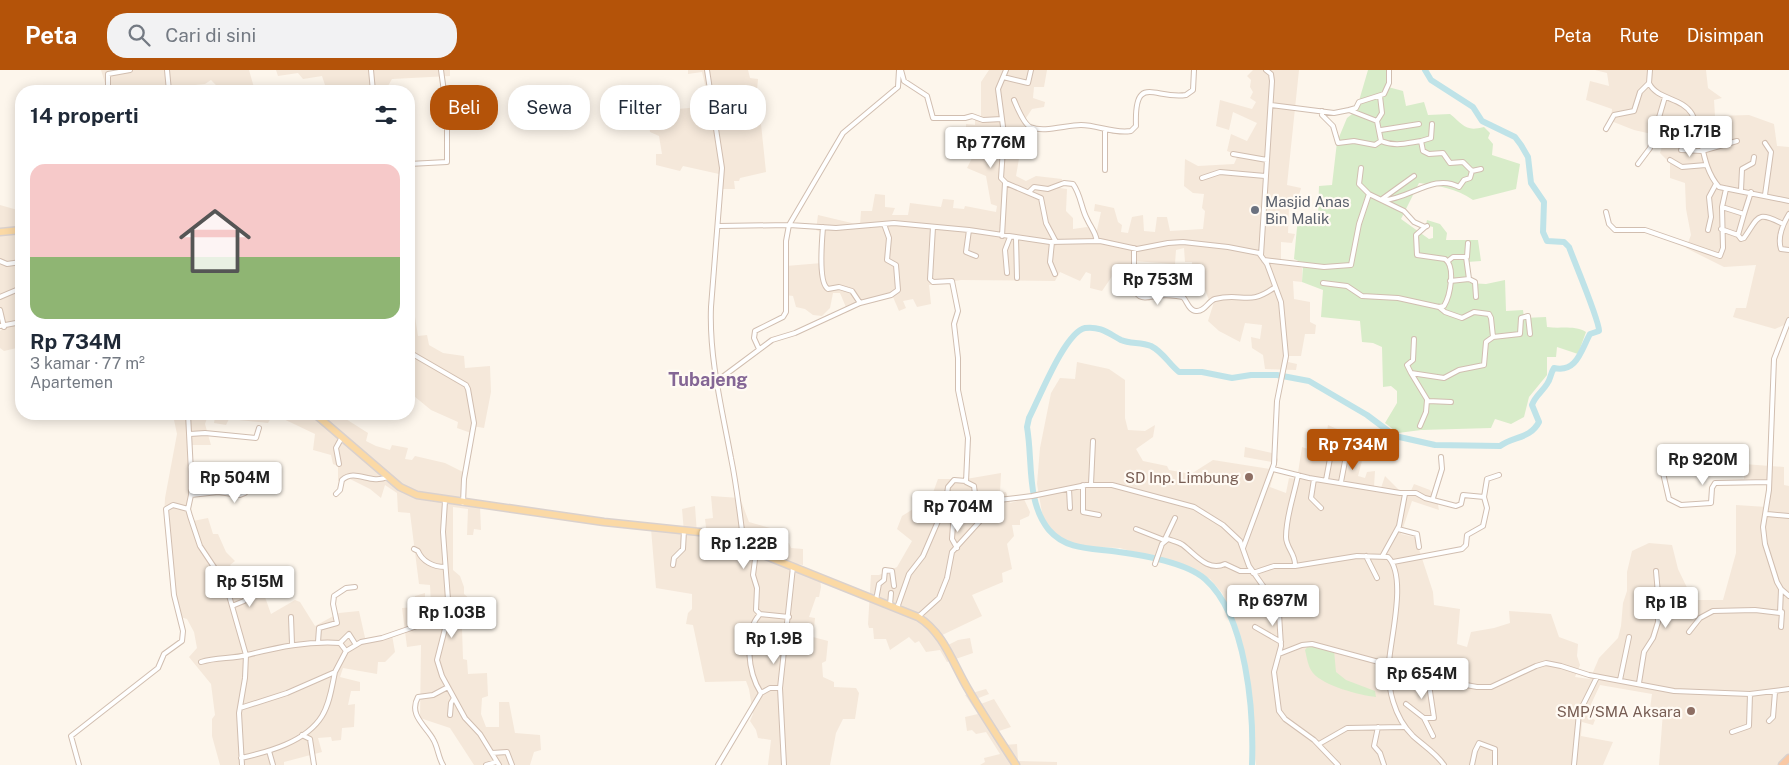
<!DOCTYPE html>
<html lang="id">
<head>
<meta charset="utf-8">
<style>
	body { margin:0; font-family:"Public Sans",sans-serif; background:#f2f2f3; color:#1f2937; height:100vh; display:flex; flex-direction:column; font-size:19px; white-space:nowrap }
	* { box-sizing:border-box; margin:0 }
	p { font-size:16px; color:#747a83 }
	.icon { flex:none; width:28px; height:28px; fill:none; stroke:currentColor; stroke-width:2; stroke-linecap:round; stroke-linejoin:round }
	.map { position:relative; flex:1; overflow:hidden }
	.panel { position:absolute; left:15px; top:15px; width:400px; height:335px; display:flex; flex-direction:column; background:#fff; border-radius:20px; box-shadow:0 2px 12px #0003 }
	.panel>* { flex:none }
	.hud { position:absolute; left:430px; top:15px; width:475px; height:45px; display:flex; gap:10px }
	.price { position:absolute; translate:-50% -42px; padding:0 11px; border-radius:5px; background:#fff; color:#222; font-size:16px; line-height:32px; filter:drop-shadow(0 1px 2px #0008) }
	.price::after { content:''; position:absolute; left:50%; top:30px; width:15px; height:11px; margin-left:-8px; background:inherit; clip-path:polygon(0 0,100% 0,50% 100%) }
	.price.current { background:#b45309; color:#fff }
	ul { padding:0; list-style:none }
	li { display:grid; align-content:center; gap:10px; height:265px; padding:0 15px }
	li span { display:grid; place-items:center; height:155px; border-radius:15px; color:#555 }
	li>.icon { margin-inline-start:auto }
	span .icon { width:90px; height:90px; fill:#fffc; stroke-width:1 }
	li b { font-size:21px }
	h2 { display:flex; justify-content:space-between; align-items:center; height:60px; padding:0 15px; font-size:21px }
	.pill { padding:0 18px; border-radius:20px; background:#fff; box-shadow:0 2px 12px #0003; font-size:18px; line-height:45px }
	.pill.current { background:#b45309; color:#fff }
	header { display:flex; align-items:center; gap:30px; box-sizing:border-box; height:70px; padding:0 25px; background:#b45309; color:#fff }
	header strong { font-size:24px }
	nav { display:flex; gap:28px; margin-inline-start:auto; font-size:18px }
	.search { width:350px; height:45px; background:#f2f2f3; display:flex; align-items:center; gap:12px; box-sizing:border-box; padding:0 18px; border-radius:20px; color:#747a83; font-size:19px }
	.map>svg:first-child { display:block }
	.residential { fill:#f5e8da }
	.green { fill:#d8ecc9 }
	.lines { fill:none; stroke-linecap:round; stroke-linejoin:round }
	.canal { stroke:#bfe3e8; stroke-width:4 }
	.river { stroke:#bfe3e8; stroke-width:6 }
	.minor-casing { stroke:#d1beb0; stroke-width:6 }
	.primary-casing { stroke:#dad1cd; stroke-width:9 }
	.trunk-casing { stroke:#dad1cd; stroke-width:9 }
	.minor { stroke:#fff; stroke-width:4 }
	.primary { stroke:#fbd9a5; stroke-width:6 }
	.trunk { stroke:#f9c8a4; stroke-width:6 }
	.worship-dot { fill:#6b7280; stroke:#fffaf3; stroke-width:2 }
	.education-dot { fill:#8d6e63; stroke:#fffaf3; stroke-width:2 }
	.labels { text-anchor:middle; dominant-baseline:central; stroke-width:4.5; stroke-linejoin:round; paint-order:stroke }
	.worship-label { font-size:15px; fill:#5b616d; stroke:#fffaf3; text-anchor:start }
	.education-label { font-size:15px; fill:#785e54; stroke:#fffaf3; text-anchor:end }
	.quarter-label { font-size:18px; font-weight:bold; fill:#846695; stroke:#fffaf3 }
</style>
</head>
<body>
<header>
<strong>Peta</strong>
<div class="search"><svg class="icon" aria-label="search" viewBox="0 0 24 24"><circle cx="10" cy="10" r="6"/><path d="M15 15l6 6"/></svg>Cari di sini</div>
<nav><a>Peta</a><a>Rute</a><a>Disimpan</a></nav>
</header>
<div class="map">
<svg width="1789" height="695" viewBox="0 0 1789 695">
	<rect width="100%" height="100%" fill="#fdf6ec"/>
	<path class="residential" d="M101 0H249L255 21H222L211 10 205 14 185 16 186 21H105V13Z
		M276 0H450V6L392 9 385 21H327L322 6 303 9 298 3 278 6Z
		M688 0H748L750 8 758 9 756 32 743 31 737 53 761 54 766 102 740 108 739 111H734L735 119H718L719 104 683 96 680 101 656 95V84H662L659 66 650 62 649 53 662 54 667 40 710 36 702 2 688 4Z
		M989 0H1047L1044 17H1034L1033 28 1045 32 1044 37 1032 39 1026 48 1016 106 1026 111 1036 106 1062 109 1060 118 1067 119 1066 141 1073 148V159L1087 157 1097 160 1101 142 1094 141 1095 134 1114 138 1118 152 1122 155 1121 162 1128 163 1132 147 1143 145 1144 161 1155 162 1157 147H1167L1170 161 1203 159 1205 141 1202 138 1204 124 1193 123 1184 116 1185 89 1198 96 1234 94 1238 85 1227 81 1231 64 1247 71 1257 53 1233 42 1229 60 1216 56 1220 30 1252 39 1256 32 1250 28 1253 22 1250 17 1251 10 1247 6 1253 0H1299L1287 115 1301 118 1296 136 1289 138 1288 163 1295 164 1292 173 1281 172V194L1296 195 1302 198V212L1293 211 1294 229 1310 232V252L1316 255 1315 264H1305L1301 286H1289L1288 292 1297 294 1296 300 1265 299 1263 285 1252 278 1251 267 1260 269 1262 255 1245 253 1240 272 1219 261 1208 251 1214 232 1209 230 1201 210V203L1192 200V192H1185L1184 178 1176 180 1175 194 1134 191 1131 202 1117 199 1102 221 1090 218 1091 204 1086 202 1080 211 1060 202 1055 211 961 210 929 215 931 234 917 237 913 229 903 231 906 238 899 241 893 227 859 236 848 242 840 223H833L830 238 822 246 813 245 805 239 796 237 793 226 785 225 786 196 822 193 821 162 816 160 818 145 860 155 861 141H872L875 124 885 125V137L895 138 892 145H908L910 133 941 137 943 129 954 130 953 138 964 139 965 136 996 142 997 136 991 134 986 106 967 98 972 88 988 80 986 71H966V54L975 55V49L981 47V12Z
		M1595 0H1706L1708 18 1722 28 1714 30 1715 46 1749 45 1774 54 1777 76 1789 77V255H1784L1775 259 1733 247 1736 238H1746L1756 195 1724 197 1686 178 1691 165 1686 139 1685 113 1670 108V93L1660 83 1665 67 1634 60 1611 51 1612 39 1586 30 1590 11 1609 16 1607 3Z
		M0 135 21 141V277L4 281 0 278V261L2 259 0 249Z
		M409 208 418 266 427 265 429 275 443 283 464 286 465 298 490 296 491 322 484 358 472 356 471 363 457 358 458 352 431 340 409 322Z
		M1077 292 1109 299 1125 310V348L1128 360 1145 361 1155 355 1153 367 1136 379 1143 391 1167 396 1169 400 1191 404 1213 390 1270 399 1272 392 1244 387 1245 377 1276 384 1278 390 1270 417 1286 423 1289 408 1297 409 1302 377 1323 384 1328 355 1344 362 1343 384 1362 391 1358 406 1365 408 1367 402 1375 401 1374 417 1381 418 1385 406 1403 424 1410 423 1414 414 1430 420 1437 430 1439 440 1412 431 1401 464 1415 467 1433 522 1434 535 1460 539 1457 574 1467 577 1471 562 1494 558 1510 553 1509 541 1551 544 1559 567 1578 574 1577 586 1580 595 1575 607 1590 609 1599 588 1618 568 1621 556 1623 533 1627 521V502L1632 481 1649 473 1672 475 1678 499 1693 530H1723L1736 483V435L1767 437 1768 409H1744V394L1784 397V415L1789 416V695H1659L1663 642 1650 639 1652 624 1600 615 1586 645 1595 650 1593 655 1582 652 1581 666 1613 672 1603 695H1256L1250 655 1249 608 1238 559 1222 523 1210 509 1181 496 1120 478 1073 476 1045 460 1037 414 1040 378 1051 323 1060 308 1075 309Z
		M166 344H338L368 363 366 371 376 376 390 380 392 375 408 378 405 389 412 390 415 386 445 393 465 403 464 434 480 436 481 460 474 459 473 465H467L468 439 453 437V500L460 506 464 517V524L480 538 466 546 464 550 462 558 463 589 467 590 468 604 487 603 488 626 482 628 481 644 486 657H499V632H509L515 663 540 665 541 680 534 682 530 695H474L450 658 420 648 421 575 407 577 402 538 415 537V526L425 523V535L431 534 430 515 419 514 410 443 398 442 397 423 385 415 381 428 370 419 350 409 338 411V396L333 394 331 385 313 380 315 364 273 344 268 353 229 349 226 355 214 353 215 347 208 345 205 354 211 375H192L190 444 193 451 208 448 213 464H218L226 482 235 491 230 495 236 505H241L252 527H265L271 544 295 530 300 532 315 556 339 543 359 541 366 572 392 565 395 582 385 592H378L377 604 343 598 340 607 360 612V621H351L348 635 355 634 354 657 342 658 341 670 332 671 331 667 318 668 322 682 284 692V695H220L212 666V649L215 645 211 614 189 587 197 578 194 562 187 549 177 546 170 504 164 448 165 428 177 364 174 350Z
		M1001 403 1000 423 1006 422 1010 433 1024 429 1030 442 1029 446 1020 450V455H1012L1014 466 1007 474 1012 499 1002 503 1003 512 972 525 982 546 938 567 944 577 958 570 970 568 973 583 947 592 940 580 926 582 919 571 915 573 909 567 890 580 886 569H874L873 558H869L868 554 871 505H879L897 497 912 471 897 459 902 446 931 428 938 409H966Z
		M711 426 740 428 749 452 770 458 772 473H789L791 478 803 479V495L796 494 795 499 820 509 821 517 819 527H816L809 547 815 548 813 567 828 571 826 591 822 593 823 607 834 612V617L856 618 859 623 855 649H843L836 663 830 695H768L771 670 758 668 756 660 750 651 753 644 749 619 746 611 705 612 693 555 686 554 688 543 692 539V524L656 518 651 459 684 462 682 439 695 436 697 464 707 465 705 449 713 448Z
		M986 619 989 624 976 629 978 635 994 629 1011 657 996 662 1004 675 1017 674 1018 691 1057 692V695H980L985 692 984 688 1000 684 986 662 976 664 972 660 967 661 965 647 978 644 965 625Z"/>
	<path class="green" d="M1368 0H1389L1388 17 1403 21 1406 36 1424 32 1428 45 1450 44C1464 55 1465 62 1484 57L1490 63 1488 68 1493 74 1492 85 1520 94 1516 119 1473 130C1456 118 1439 116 1419 113L1401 149 1429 169 1433 168V157L1426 155 1427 150 1440 154 1447 163 1446 170H1478L1481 191 1467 192 1469 213 1486 214 1505 210 1506 241 1523 240 1524 248 1546 247 1547 257C1560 259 1574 255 1586 262L1578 284 1557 277 1556 287H1547V305L1529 327 1524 347 1511 354 1495 349 1491 358 1421 360 1398 363 1385 353 1397 333V321L1391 316 1383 317 1382 277 1373 273 1362 272 1360 251 1321 247 1323 220 1302 212 1303 193 1294 189 1298 147 1318 146 1319 116 1332 115 1337 72 1347 48 1356 41Z
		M1308 576 1334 580 1336 602 1346 610 1375 621 1376 627C1359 625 1324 616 1313 603 1308 597 1307 588 1305 580Z"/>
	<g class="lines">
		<path class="canal" d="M1787 695 1789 693"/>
		<path class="river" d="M1252 695C1254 642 1247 546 1205 509 1187 493 1143 485 1119 482 1094 478 1067 481 1049 460 1026 432 1033 391 1027 357L1029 348C1039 329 1065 262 1085 258 1100 256 1108 263 1121 270 1130 274 1141 272 1151 276 1163 282 1169 294 1179 302H1202L1232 308 1251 305H1277L1309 311 1367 345 1395 366 1435 375 1500 376C1514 366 1530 369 1539 352L1532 335C1535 326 1542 322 1547 314 1551 309 1550 304 1554 298 1577 303 1581 280 1590 264L1599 261C1600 252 1574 191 1569 177L1564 172 1547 171 1543 162 1544 132 1531 113 1528 87 1521 75 1515 67 1482 51 1473 37 1431 10 1425 0"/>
		<g class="minor-casing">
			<path id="minor" d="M167 0 169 21
				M371 0 373 21
				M707 0 722 98 711 237C709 288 722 339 731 388 737 417 740 446 744 476
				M901 0 904 11 927 26 933 48H965L972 46 983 50 1002 49
				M1006 0 998 19 1004 64 1001 108 1006 113 1041 128 1046 153 1056 172
				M1650 0 1649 13C1657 30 1682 27 1692 44 1704 66 1700 95 1719 117L1789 131
				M1003 7 1028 13 1031 0
				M108 21V4L130 0
				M1014 30C1017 37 1023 53 1030 57 1044 63 1066 55 1081 55 1098 55 1113 64 1131 61L1136 56C1134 2 1155 30 1186 25L1193 20 1194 0
				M1271 35 1334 43 1349 40 1377 51 1381 71C1395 77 1407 73 1421 71L1423 81 1429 84 1443 83 1450 93 1463 92 1472 101 1481 99
				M1349 40 1356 38 1359 32 1384 24 1389 13V0
				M1322 41V45L1333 56 1338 73 1354 71 1375 75 1381 71
				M1377 51 1382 43 1380 26
				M1606 59 1614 45 1634 41 1640 22 1649 13
				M1381 60 1419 54
				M1105 61V100
				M1421 71 1431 68 1432 54
				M1681 80 1702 81 1737 71
				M1233 84 1267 90
				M1670 90 1682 97 1706 95
				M409 94 447 92V43L441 0
				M1638 94 1650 78 1665 27
				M1202 108 1220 102 1265 106
				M1741 120 1742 99 1753 93 1754 87
				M1029 122 1034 117 1048 119 1064 113 1073 114C1081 125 1081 138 1087 149 1091 158 1095 161 1097 171
				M1369 124 1404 141 1414 152 1425 157 1427 156
				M1765 125 1771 82 1765 73
				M1382 129 1414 106
				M1384 130C1410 129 1434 103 1459 117L1464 110 1470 108 1472 101
				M1722 137 1726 119
				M1606 142 1609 154 1615 160H1645L1720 186 1723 178 1722 137 1744 144 1751 122
				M1789 144C1783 154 1777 167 1781 179L1789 180
				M719 156 789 155 836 158 894 153 969 160 1050 172 1100 171 1137 179 1168 173 1183 172 1228 177 1259 183 1267 194 1281 232 1286 286 1277 331 1274 394 1243 478
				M823 157C822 170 818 213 828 219L839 217 852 221 860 233
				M933 157 930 209 933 212 952 211 958 241 954 254 958 288V320L968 368 966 412 974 416 976 432 986 443
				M1721 159 1738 165 1744 144
				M969 160 966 182 976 186
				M1708 160 1711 147 1709 127 1716 114
				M1738 165 1741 169 1744 168C1759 147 1756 140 1783 154
				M1002 166 1005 113
				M1016 168 1017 208
				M1052 172 1050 192 1055 204
				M1134 178V218C1139 233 1150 226 1162 225 1169 225 1176 226 1183 227 1187 231 1189 241 1196 241 1205 242 1208 231 1215 229 1243 222 1248 237 1275 217
				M1261 185 1272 11 1271 4 1266 0
				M1466 187 1469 209 1475 212 1476 227
				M1264 190 1324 197 1351 195 1359 154 1369 124 1359 114 1361 98
				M0 191 7 194 21 192
				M1448 191 1453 187H1467L1468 173
				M1007 203 1005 180 1010 167
				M1450 211 1469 209
				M1323 213 1347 216 1362 226 1398 228 1439 237 1444 236C1450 226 1456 197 1445 189L1417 185 1416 165 1425 157
				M0 227 21 218
				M1439 237 1445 242 1462 248 1474 242 1489 244 1491 248 1493 267 1520 264 1521 248 1528 246 1530 264
				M0 240 4 257
				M1789 250 1774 289 1769 420 1763 457 1765 474 1777 512 1781 519 1789 526
				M0 256 21 252
				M409 263V264
				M1414 269 1413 290 1407 295 1411 303 1444 308 1459 300 1484 295 1486 272 1493 267
				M759 279 754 268 755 261 783 247 786 242V171L789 155 843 63 898 17 899 0
				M409 282 466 315 468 319 474 353 464 409 463 433
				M1411 303 1428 331 1451 332
				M717 311 772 270 795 263 860 233 891 225 898 220 896 195 887 190 889 168 884 154
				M188 344 191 402V425L188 439 190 446 200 476 226 515 246 585 245 608 239 643 242 695
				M1420 356 1426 342 1427 330
				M190 364 205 363 256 368 259 358
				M1660 390 1669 429 1681 435 1711 433 1712 418 1715 413 1769 412
				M339 394 336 378 342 367
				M1273 399 1309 408 1400 423H1416L1425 428 1456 436 1461 434 1463 425 1484 427 1487 409 1499 405
				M1314 409 1311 428 1321 438
				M1326 410 1331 383 1334 381 1346 386 1341 412
				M1091 414 1093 371
				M1083 415V442L1099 445
				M1069 419 1070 438
				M336 424 340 420 342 410C356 398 369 415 388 407
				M191 425 218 422 240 425 245 423 249 418 275 415
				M1433 428 1442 399 1441 387
				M445 431 443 462 449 543 437 590 442 606 465 648 480 664 499 695
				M1767 444 1789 446
				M1136 459 1164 470
				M1398 459 1417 464 1419 477
				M1165 469 1175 448
				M957 478 952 469 954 441 947 424 948 417 954 410 966 411
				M414 479 418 481C422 491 433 497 445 497
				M756 482 753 505 757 518 756 540 760 544 789 547
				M1383 485 1399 456 1405 424
				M1366 486 1377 508
				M1393 492 1462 479 1466 475 1467 465 1483 456 1487 438 1484 427
				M1155 494 1162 474 1168 469C1173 471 1179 472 1183 475 1196 485 1208 502 1225 494L1240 501H1252
				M673 495 674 488 683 479 684 460
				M1295 496C1296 484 1286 478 1286 467 1286 446 1294 426 1298 405
				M1253 503 1274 496H1295L1357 486 1388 487C1407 506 1391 566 1389 592 1387 618 1394 647 1413 666 1424 676 1436 683 1444 695
				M252 522 262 523
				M876 530 879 514 884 510 885 500 892 501 894 516
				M890 535 891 523
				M232 536 244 531 253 521 260 517 259 507
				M897 538 909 504 923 486 948 428
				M760 544C743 562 748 603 761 623L770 618H780
				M291 547 292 574
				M918 547 939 528 947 508 952 482 999 430 1032 426 1086 415H1112L1194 437 1223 455 1240 471 1249 496 1273 530 1279 544 1281 576 1274 602 1279 641 1285 649 1314 670 1338 695
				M1255 557 1281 572
				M1781 557 1782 542
				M1689 562 1700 548 1713 541 1755 540 1780 543 1781 519
				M318 572 319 558 337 553 333 534 334 526 346 518 355 517
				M340 573 349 564 356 575
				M1279 584 1302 575 1312 574 1401 598 1428 608 1477 617H1491L1536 596 1546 593 1561 596 1589 605 1674 621 1750 624 1789 619
				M201 592C216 587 232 589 247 585 279 577 307 571 340 573L346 581
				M1620 610 1629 567
				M1639 613 1644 582 1653 568 1658 552V524L1656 501
				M1406 634 1424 648H1434L1428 608
				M240 638 287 623 335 602 346 581 361 572 382 568 449 545
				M450 645 451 633 454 628
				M1424 648 1433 666
				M1769 651 1773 647 1775 622
				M1378 657 1374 676 1380 683 1384 695
				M1732 662 1749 656 1750 624
				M302 665 310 669 314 695
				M1319 674 1347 658 1404 657
				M269 681 273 695
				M492 683 507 682 512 695
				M241 688C268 682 306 672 322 646 330 633 332 616 335 602
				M79 695 71 666 158 598 164 584 182 571 183 561 174 525 166 439 173 435 188 439
				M443 695C438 687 438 677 433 669 426 656 408 645 418 627L433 625 448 617
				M486 695 496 692
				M718 695 761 623
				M784 695 780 618 793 497
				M1472 695 1475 681 1479 673 1495 679V695
				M1574 695 1579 643 1597 607"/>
		</g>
		<g class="primary-casing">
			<path id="primary" d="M0 162 21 160
				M315 344 400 417 417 425 604 452 709 463 918 547C944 563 953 594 968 619 983 645 1000 670 1016 695"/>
		</g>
		<g class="trunk-casing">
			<path id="trunk" d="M1782 695 1789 688"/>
		</g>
		<use href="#minor" class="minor"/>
		<use href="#primary" class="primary"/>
		<use href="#trunk" class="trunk"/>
	</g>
	<circle class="worship-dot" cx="1255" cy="140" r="5"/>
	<g class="education-dot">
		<circle cx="1249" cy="407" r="5"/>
		<circle cx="1691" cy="641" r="5"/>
	</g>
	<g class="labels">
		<g class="worship-label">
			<text x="1265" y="131">Masjid Anas<tspan x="1265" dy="17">Bin Malik</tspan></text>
		</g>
		<g class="education-label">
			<text x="1239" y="407">SD Inp. Limbung</text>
			<text x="1681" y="641">SMP/SMA Aksara</text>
		</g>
		<g class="quarter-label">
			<text x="708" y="309">Tubajeng</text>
		</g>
	</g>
</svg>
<b class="price" style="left:1690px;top:88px">Rp 1.71B</b>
<b class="price" style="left:991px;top:99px">Rp 776M</b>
<b class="price" style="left:1158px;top:236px">Rp 753M</b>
<b class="price current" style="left:1353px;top:401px">Rp 734M</b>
<b class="price" style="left:1703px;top:416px">Rp 920M</b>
<b class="price" style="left:235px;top:434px">Rp 504M</b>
<b class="price" style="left:958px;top:463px">Rp 704M</b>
<b class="price" style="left:744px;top:500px">Rp 1.22B</b>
<b class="price" style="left:250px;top:538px">Rp 515M</b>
<b class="price" style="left:1273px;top:557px">Rp 697M</b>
<b class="price" style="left:1666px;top:559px">Rp 1B</b>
<b class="price" style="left:452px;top:569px">Rp 1.03B</b>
<b class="price" style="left:774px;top:595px">Rp 1.9B</b>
<b class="price" style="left:1422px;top:630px">Rp 654M</b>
<div class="hud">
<a class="pill current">Beli</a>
<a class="pill">Sewa</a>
<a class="pill">Filter</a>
<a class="pill">Baru</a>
</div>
<section class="panel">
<h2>14 properti<svg class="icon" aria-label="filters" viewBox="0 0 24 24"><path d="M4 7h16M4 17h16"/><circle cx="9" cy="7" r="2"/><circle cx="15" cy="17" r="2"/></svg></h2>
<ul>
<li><span style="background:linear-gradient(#f6c9c9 60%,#8fb573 0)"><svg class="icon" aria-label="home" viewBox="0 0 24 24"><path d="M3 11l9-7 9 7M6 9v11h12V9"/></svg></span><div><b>Rp 734M</b><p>3 kamar · 77 m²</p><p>Apartemen</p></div></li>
</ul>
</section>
</div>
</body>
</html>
